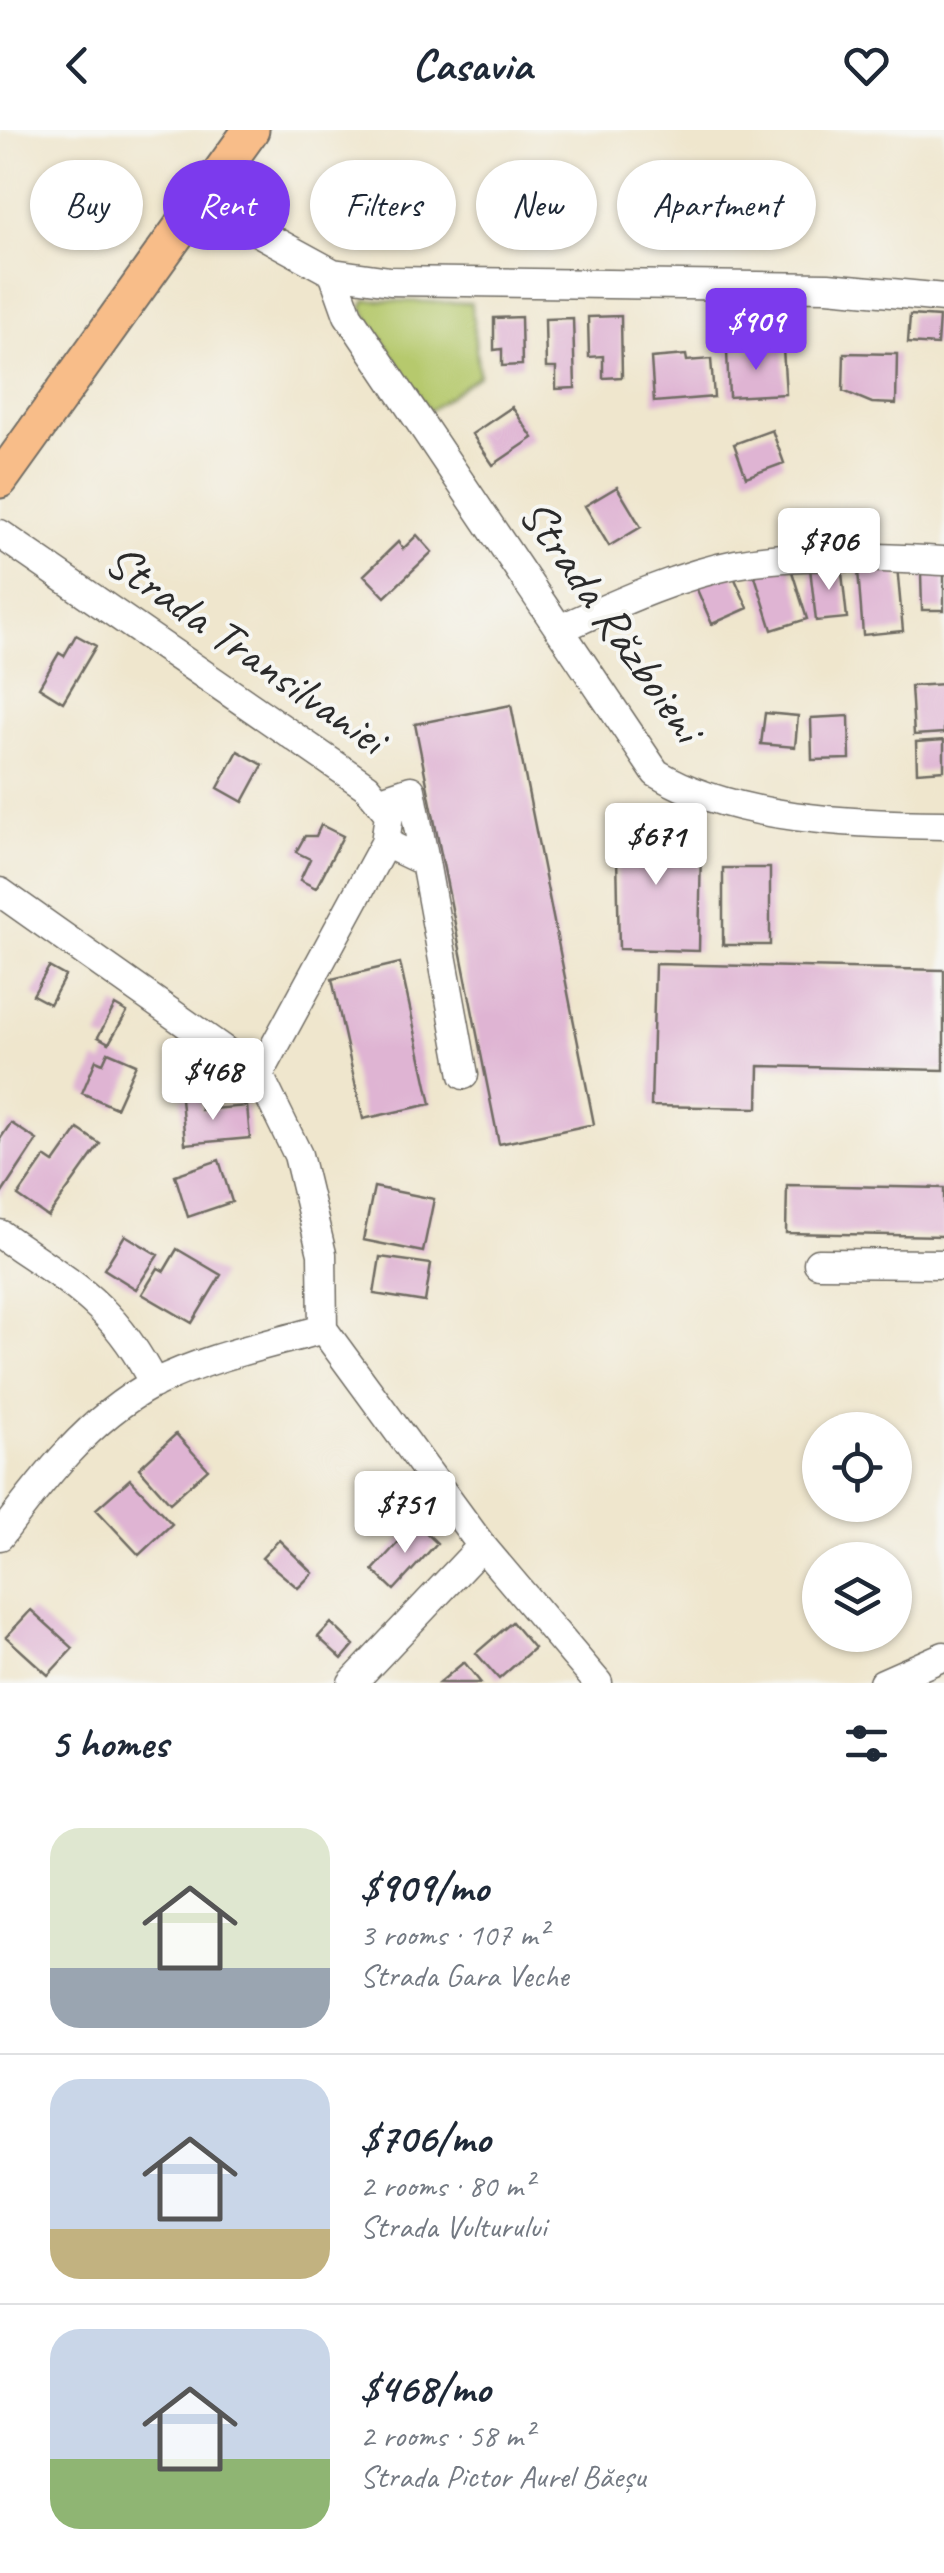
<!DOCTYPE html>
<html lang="en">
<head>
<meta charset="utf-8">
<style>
	body { margin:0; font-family:Caveat,sans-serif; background:#f2f2f3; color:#1f2937; height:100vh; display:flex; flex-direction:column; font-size:38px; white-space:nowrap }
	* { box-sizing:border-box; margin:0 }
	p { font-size:32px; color:#747a83 }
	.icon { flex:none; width:55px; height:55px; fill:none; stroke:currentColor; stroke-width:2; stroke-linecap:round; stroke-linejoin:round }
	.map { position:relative; height:1553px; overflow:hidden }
	.details { display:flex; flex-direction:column; background:#fff; flex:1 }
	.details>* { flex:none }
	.banner { position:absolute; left:30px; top:30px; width:885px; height:90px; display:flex; gap:20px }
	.fabs { position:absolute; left:802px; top:1282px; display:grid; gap:20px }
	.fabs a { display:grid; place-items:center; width:110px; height:110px; border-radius:50%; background:#fff; box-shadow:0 2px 8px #0004; font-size:50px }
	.price { position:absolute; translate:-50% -85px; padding:0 22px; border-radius:10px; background:#fff; color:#222; font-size:32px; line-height:65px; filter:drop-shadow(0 2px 5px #0008) }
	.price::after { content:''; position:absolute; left:50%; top:60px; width:30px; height:22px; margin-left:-15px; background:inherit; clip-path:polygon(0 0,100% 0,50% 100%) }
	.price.on { background:#7c3aed; color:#fff }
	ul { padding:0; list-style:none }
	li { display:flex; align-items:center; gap:30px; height:250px; padding:0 50px }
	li+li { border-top:2px solid #e0e1e3 }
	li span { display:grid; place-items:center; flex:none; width:280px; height:200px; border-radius:30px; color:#555 }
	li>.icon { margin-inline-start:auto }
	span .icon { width:120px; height:120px; fill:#fffc; stroke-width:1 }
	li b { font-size:42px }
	h2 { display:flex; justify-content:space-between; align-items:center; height:120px; padding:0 50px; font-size:42px }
	.pill { padding:0 35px; border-radius:45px; background:#fff; box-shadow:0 2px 8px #0004; font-size:35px; line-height:90px }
	.pill.on { background:#7c3aed; color:#fff }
	header { display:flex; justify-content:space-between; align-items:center; height:130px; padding:0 50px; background:#fff; font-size:45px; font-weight:700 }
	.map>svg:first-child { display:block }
	.green { fill:#b6c96d; stroke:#707a4c; stroke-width:2.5 }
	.building { fill:#dfb4d3 }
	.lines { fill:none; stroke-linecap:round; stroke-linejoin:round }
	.minor-casing { stroke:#706c64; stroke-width:31 }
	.major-casing { stroke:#706c64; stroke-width:39 }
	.minor { stroke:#fff; stroke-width:28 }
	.major { stroke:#f8bd89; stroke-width:35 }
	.labels { text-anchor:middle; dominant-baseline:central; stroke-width:8; stroke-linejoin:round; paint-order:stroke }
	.street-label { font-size:48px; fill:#2b2b2b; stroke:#f6f6f2 }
</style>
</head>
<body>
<header><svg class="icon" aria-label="back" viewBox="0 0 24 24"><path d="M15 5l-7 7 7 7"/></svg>Casavia<svg class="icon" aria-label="heart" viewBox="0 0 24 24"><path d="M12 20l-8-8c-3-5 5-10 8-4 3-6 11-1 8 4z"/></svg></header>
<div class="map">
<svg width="944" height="1553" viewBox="0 0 944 1553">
	<rect width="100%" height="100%" fill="#f6f6f2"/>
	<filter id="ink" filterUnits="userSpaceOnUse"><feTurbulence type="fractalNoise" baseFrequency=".01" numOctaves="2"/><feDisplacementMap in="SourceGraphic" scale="20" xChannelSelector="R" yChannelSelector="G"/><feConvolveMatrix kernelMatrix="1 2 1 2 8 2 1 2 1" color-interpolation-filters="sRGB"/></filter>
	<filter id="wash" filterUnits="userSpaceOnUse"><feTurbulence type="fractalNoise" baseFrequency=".0048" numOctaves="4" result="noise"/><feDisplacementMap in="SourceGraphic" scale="40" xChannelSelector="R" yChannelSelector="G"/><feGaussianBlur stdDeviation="2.25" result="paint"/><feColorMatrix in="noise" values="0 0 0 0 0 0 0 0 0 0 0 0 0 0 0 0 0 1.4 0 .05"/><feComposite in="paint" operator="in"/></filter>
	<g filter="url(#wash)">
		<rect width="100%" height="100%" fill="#efe6cd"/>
		<path class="green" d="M366 170 471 173 479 245 429 281 362 178Z"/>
		<g id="blocks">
			<path class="building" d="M910 185 939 187 937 215 908 213Z
				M621 186 622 247 603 248V226L589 227 588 187Z
				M521 187 522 235 502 236V219L494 220V188Z
				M573 188 575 258 556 259V238H546L545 189Z
				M783 219 786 264 729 267 727 222Z
				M844 223 897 224 896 274 872 273 843 261Z
				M686 225 687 231 711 229 714 267 654 272 651 228Z
				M512 277 533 308 493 335 472 304Z
				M772 300 784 333 746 347 734 314Z
				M617 357 641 397 609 416 585 376Z
				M417 405 432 422 385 467 364 445 398 412 403 419Z
				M789 432 807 489 772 500 754 443Z
				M841 434 847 488 816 491 810 438Z
				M897 436 903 501 863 505 858 440Z
				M731 440 748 478 712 494 695 455Z
				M921 443H944V480H922Z
				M76 505 96 516 63 572 39 557 59 523 64 526Z
				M944 554V603L914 605 911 556Z
				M511 575 594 994 499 1014 415 594Z
				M765 583 798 586 795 617 761 614Z
				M849 586 850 629 812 630 811 588Z
				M944 610V640L917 642 916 612Z
				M238 621 263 635 243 672 218 658Z
				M616 679 656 683 654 713 701 715 699 821 619 819Z
				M321 695 343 706 316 758 300 750 310 729 296 722 305 706H316Z
				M723 738H770V815H723Z
				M400 833 431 974 363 989 332 849Z
				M655 834 944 840V940L759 936 758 978 651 976Z
				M49 837 65 846 50 874 33 865Z
				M115 875 127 882 109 913 98 907Z
				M108 922 136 934 116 978 82 963 96 930 103 933Z
				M200 967 201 980 247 976 250 1008 185 1014 181 968Z
				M11 993 37 1010 0 1066V1009Z
				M78 999 100 1014 48 1087 18 1066 45 1027 54 1033Z
				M219 1030 232 1072 188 1087 175 1045Z
				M787 1055 944 1058V1106L786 1103Z
				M374 1057 434 1069 423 1122 363 1110Z
				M125 1105 158 1125 136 1159 104 1139Z
				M177 1119 221 1145 192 1193 142 1164 158 1138 164 1141Z
				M380 1127 431 1134 425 1172 374 1164Z
				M176 1304 208 1339 170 1373 139 1338Z
				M130 1349 172 1394 139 1425 96 1379Z
				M416 1393 437 1413 394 1460 373 1440Z
				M279 1410 313 1443 298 1458 262 1428Z
				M31 1480 73 1518 48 1545 6 1507Z
				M512 1492 534 1518 499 1549 476 1523Z
				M331 1493 354 1515 342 1529 318 1507Z
				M464 1532 481 1553H439Z"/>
		</g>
	</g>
	<g filter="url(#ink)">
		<use href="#blocks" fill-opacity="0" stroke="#706c64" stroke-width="2.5"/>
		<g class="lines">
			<g class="minor-casing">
				<path id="minor" d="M201 71 333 143 390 151 828 157 944 168
					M333 143 348 185 656 643C733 690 855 694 944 695
					M0 404 367 657 389 684 385 713 259 945
					M562 498C618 473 676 446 736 434 804 421 875 428 944 431
					M381 670 411 660 425 732
					M385 713 425 732 464 945
					M0 762 259 945 298 1025 322 1124 323 1199 482 1416 598 1553
					M0 1104C71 1154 113 1173 154 1254
					M818 1133 944 1134
					M0 1406C42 1350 89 1288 153 1254 204 1228 268 1215 323 1199
					M352 1553 482 1416
					M883 1553 944 1526"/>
			</g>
			<g class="major-casing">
				<path id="major" d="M0 350 251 0"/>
			</g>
			<use href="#minor" class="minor"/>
			<use href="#major" class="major"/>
		</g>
	</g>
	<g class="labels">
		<g class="street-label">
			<text transform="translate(612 490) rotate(55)">Strada Războieni</text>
			<text transform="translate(246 519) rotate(35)">Strada Transilvaniei</text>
		</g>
	</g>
</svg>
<div class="fabs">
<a><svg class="icon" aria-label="locate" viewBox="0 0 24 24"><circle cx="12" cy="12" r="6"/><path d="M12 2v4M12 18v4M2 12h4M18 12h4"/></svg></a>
<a><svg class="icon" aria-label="layers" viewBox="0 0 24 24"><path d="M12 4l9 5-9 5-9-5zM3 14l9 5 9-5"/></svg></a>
</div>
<b class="price on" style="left:756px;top:243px">$909</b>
<b class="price" style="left:829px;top:463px">$706</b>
<b class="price" style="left:656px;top:758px">$671</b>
<b class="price" style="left:213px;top:993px">$468</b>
<b class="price" style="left:405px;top:1426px">$751</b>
<div class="banner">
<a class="pill">Buy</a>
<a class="pill on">Rent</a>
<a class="pill">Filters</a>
<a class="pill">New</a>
<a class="pill">Apartment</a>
</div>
</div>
<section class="details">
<h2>5 homes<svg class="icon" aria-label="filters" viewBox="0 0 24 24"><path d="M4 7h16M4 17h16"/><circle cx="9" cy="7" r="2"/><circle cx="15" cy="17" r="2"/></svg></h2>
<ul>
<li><span style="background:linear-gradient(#dfe7d0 70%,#9aa5b1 0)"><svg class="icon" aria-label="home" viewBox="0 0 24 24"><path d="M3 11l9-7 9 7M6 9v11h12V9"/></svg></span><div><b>$909/mo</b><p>3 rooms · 107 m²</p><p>Strada Gara Veche</p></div></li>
<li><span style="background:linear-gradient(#c9d6e8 75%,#c2b280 0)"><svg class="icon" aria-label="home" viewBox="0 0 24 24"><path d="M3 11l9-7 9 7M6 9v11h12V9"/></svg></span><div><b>$706/mo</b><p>2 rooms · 80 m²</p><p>Strada Vulturului</p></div></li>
<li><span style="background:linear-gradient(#c9d6e8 65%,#8fb573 0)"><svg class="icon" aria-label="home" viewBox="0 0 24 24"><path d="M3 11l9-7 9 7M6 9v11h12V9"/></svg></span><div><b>$468/mo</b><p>2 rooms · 58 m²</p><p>Strada Pictor Aurel Băeșu</p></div></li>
</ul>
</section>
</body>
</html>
